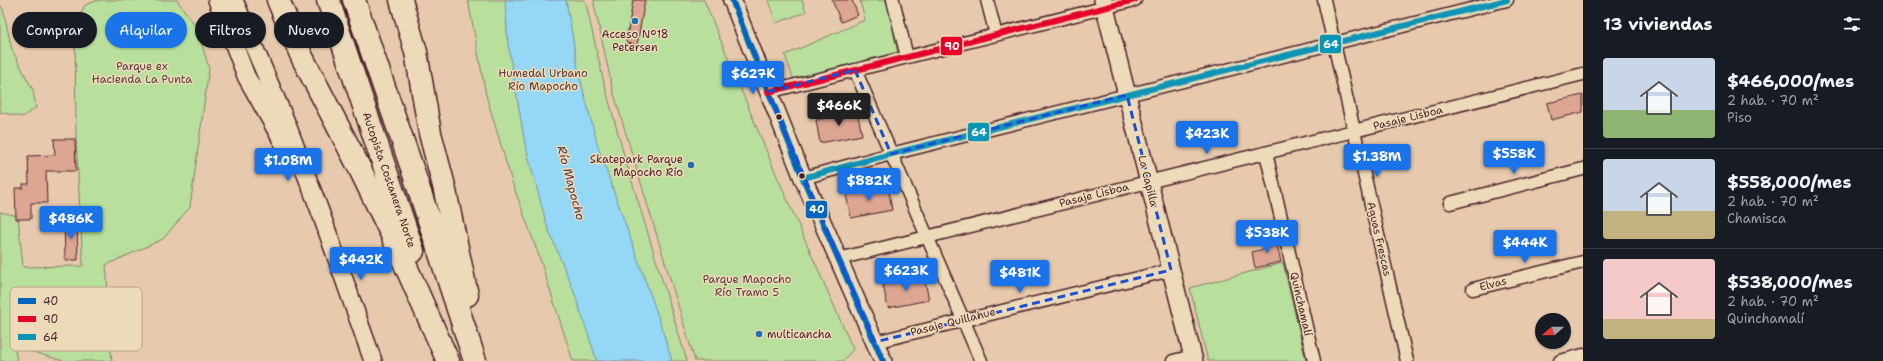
<!DOCTYPE html>
<html lang="es">
<head>
<meta charset="utf-8">
<style>
	body { margin:0; font-family:"Shantell Sans",sans-serif; background:#242831; color:#f1f3f6; height:100vh; display:flex; flex-direction:column; font-size:15px; white-space:nowrap }
	* { box-sizing:border-box; margin:0 }
	p { font-size:13px; color:#9ea1a6 }
	.icon { flex:none; width:22px; height:22px; fill:none; stroke:currentColor; stroke-width:2; stroke-linecap:round; stroke-linejoin:round }
	.map { position:relative; flex:1; overflow:hidden }
	.panel { display:flex; flex-direction:column; background:#171b24; width:300px }
	.panel>* { flex:none }
	.top-card { position:absolute; left:12px; top:12px; width:380px; height:36px; display:flex; gap:8px }
	.needle { width:26px; rotate:250deg }
	.buttons { position:absolute; left:1535px; top:313px; display:grid; gap:8px }
	.buttons a { display:grid; place-items:center; width:36px; height:36px; border-radius:50%; background:#171b24; box-shadow:0 1px 3px #0004; font-size:20px }
	.price { position:absolute; translate:-50% -34px; padding:0 9px; border-radius:4px; background:#1a73e8; color:#fff; font-size:13px; line-height:26px; filter:drop-shadow(0 1px 2px #0008) }
	.price::after { content:''; position:absolute; left:50%; top:24px; width:12px; height:9px; margin-left:-6px; background:inherit; clip-path:polygon(0 0,100% 0,50% 100%) }
	.price.current { background:#222; color:#fff }
	ul { padding:0; list-style:none }
	li { display:flex; align-items:center; gap:12px; height:100px; padding:0 20px }
	li+li { border-top:1px solid #363941 }
	li span { display:grid; place-items:center; flex:none; width:112px; height:80px; border-radius:4px; color:#555 }
	li>.icon { margin-inline-start:auto }
	span .icon { width:48px; height:48px; fill:#fffc; stroke-width:1 }
	li b { font-size:17px }
	h2 { display:flex; justify-content:space-between; align-items:center; height:48px; padding:0 20px; font-size:17px }
	.chip { padding:0 14px; border-radius:18px; background:#171b24; box-shadow:0 1px 3px #0004; font-size:14px; line-height:36px }
	.chip.current { background:#1a73e8; color:#fff }
	main { display:flex; flex:1; min-height:0 }
	.map>svg:first-child { display:block }
	.green { fill:#b8e09c; stroke:#818064 }
	.water { fill:#94d8f6; stroke:#768ea5 }
	.building { fill:#dca693; stroke:#4a1f2b }
	.lines { fill:none; stroke-linecap:round; stroke-linejoin:round }
	.street-casing { stroke:#4a1f2b; stroke-width:15 }
	.secondary-casing { stroke:#4a1f2b; stroke-width:20 }
	.highway-casing { stroke:#4a1f2b; stroke-width:25 }
	.street { stroke:#ecdab8; stroke-width:12 }
	.secondary { stroke:#ecdab8; stroke-width:17 }
	.highway { stroke:#ecdab8; stroke-width:22 }
	.bus-1-casing { stroke:#ecdab8; stroke-width:9 }
	.bus-2-casing { stroke:#ecdab8; stroke-width:9 }
	.bus-3-casing { stroke:#ecdab8; stroke-width:9 }
	.bus-1 { stroke:#0065bd; stroke-width:6 }
	.bus-2 { stroke:#e4002b; stroke-width:6 }
	.bus-3 { stroke:#0b94b6; stroke-width:6 }
	.marked { fill:none; stroke:#1d4ed8; stroke-width:3; stroke-dasharray:8 5; stroke-linejoin:round }
	.poi-dot { fill:#1f6fb2; stroke:#ecdab8; stroke-width:1.5 }
	.bus-dot { fill:#4a1f2b; stroke:#ecdab8; stroke-width:1.5 }
	.labels { text-anchor:middle; dominant-baseline:central; stroke-width:3; stroke-linejoin:round; paint-order:stroke }
	.poi-label { font-size:11px; fill:#4a1f2b; stroke:#ecdab8 }
	.park-label { font-size:11px; fill:#5a3c3c; stroke:#ecdab8 }
	.street-label { font-size:11px; fill:#4a1f2b; stroke:#ecdab8 }
	.water-label { font-size:12px; font-style:italic; fill:#553b49; stroke:#ecdab8 }
	.key { fill:#ecdab8; stroke:#bba28e; stroke-width:1 }
	.key-label { font-size:11px; fill:#4a1f2b }
	.line-badge { stroke:#ecdab8; stroke-width:1.5 }
	.badge-label { font-size:11px; text-anchor:middle; font-weight:bold; fill:#fff }
</style>
</head>
<body>
<main>
<div class="map">
<svg width="1583" height="361" viewBox="0 0 1583 361">
	<rect width="100%" height="100%" fill="#e7caad"/>
	<filter id="ink" filterUnits="userSpaceOnUse"><feTurbulence type="fractalNoise" baseFrequency=".025" numOctaves="2"/><feDisplacementMap in="SourceGraphic" scale="8" xChannelSelector="R" yChannelSelector="G"/><feConvolveMatrix kernelMatrix="1 2 1 2 8 2 1 2 1" color-interpolation-filters="sRGB"/></filter>
	<g filter="url(#ink)">
		<path class="green" d="M99 0H177L197 28 209 68 190 207 163 239 106 265C109 297 108 329 112 361H63L14 346 17 361H0V212L18 216 23 267 83 266 76 139 75 26 85 5Z
			M468 0H585L604 83 626 162 687 361H573L540 259 512 182 486 95Z
			M594 0H704L776 174 853 349 843 361H695L613 91 594 4Z
			M768 0H802L806 12 776 23Z
			M887 0 898 54 794 81 785 55 865 20 860 1Z
			M0 5 3 9 12 50 33 90 36 108 22 117 0 112Z
			M1283 263 1306 361H1208L1190 288Z"/>
		<path class="water" d="M505 0H566L579 74 598 147 658 316 672 361H597L574 292 547 226 525 144 508 44Z"/>
		<path class="building" d="M633 0H645L637 45 626 43Z
			M832 0H852L858 15 841 22Z
			M1583 95V112L1551 120 1547 103Z
			M857 111 862 135 820 143 816 120Z
			M54 139H75L76 171H46L47 203H31V219H16L15 188H23V184H29L28 156 55 155Z
			M888 186 892 210 851 218 846 195Z
			M64 219H77L78 260H65Z
			M1275 236 1281 262 1255 268 1252 252 1265 249 1263 239Z
			M924 277 929 300 888 308 883 285Z"/>
		<g class="lines">
			<g class="street-casing">
				<path id="street" d="M893 0 907 57
					M987 0 996 35
					M1324 0 1407 361
					M855 70 981 361
					M768 92 1135 0
					M1266 153 1314 361
					M803 178 891 154 1507 0
					M1450 203 1583 169
					M838 259 1583 74
					M1473 289 1583 262
					M875 342 1171 270
					M1173 361 1193 356
					M1560 361 1583 355"/>
			</g>
			<g class="secondary-casing">
				<path id="secondary" d="M217 0 246 76 289 153
					M234 0 286 122 320 211 373 361
					M732 0 803 178 883 361
					M1103 0 1194 361"/>
			</g>
			<g class="highway-casing">
				<path id="highway" d="M278 0 302 57 358 165 392 235 448 361
					M328 0 413 251
					M354 0 412 168 475 361
					M401 0 416 52 430 133 444 186 467 295"/>
			</g>
			<use href="#street" class="street"/>
			<use href="#secondary" class="secondary"/>
			<use href="#highway" class="highway"/>
			<g class="bus-1-casing">
				<path id="bus-1" d="M732 0 803 178 883 361"/>
			</g>
			<g class="bus-2-casing">
				<path id="bus-2" d="M768 92 1135 0"/>
			</g>
			<g class="bus-3-casing">
				<path id="bus-3" d="M803 178 891 154 1507 0"/>
			</g>
			<use href="#bus-1" class="bus-1"/>
			<use href="#bus-2" class="bus-2"/>
			<use href="#bus-3" class="bus-3"/>
		</g>
	</g>
	<path class="marked" d="M855 70 891 154 1127 95 1171 270 875 342 768 92Z"/>
	<g class="poi-dot">
		<circle cx="635" cy="21" r="4"/>
		<circle cx="691" cy="165" r="4"/>
		<circle cx="759" cy="334" r="4"/>
	</g>
	<g class="bus-dot">
		<circle cx="779" cy="117" r="3.5"/>
		<circle cx="802" cy="176" r="3.5"/>
	</g>
	<g class="labels">
		<g class="poi-label">
			<text x="635" y="34">Acceso N°18<tspan x="635" dy="13">Petersen</tspan></text>
			<text x="683" y="159" text-anchor="end">Skatepark Parque<tspan x="683" dy="13">Mapocho Río</tspan></text>
			<text x="767" y="334" text-anchor="start">multicancha</text>
		</g>
		<g class="park-label">
			<text x="142" y="66">Parque ex<tspan x="142" dy="13">Hacienda La Punta</tspan></text>
			<text x="543" y="73">Humedal Urbano<tspan x="543" dy="13">Río Mapocho</tspan></text>
			<text x="747" y="279">Parque Mapocho<tspan x="747" dy="13">Río Tramo 5</tspan></text>
		</g>
		<g class="street-label">
			<text transform="translate(1408 118) rotate(-14)">Pasaje Lisboa</text>
			<text transform="translate(389 180) rotate(71)">Autopista Costanera Norte</text>
			<text transform="translate(1148 181) rotate(76)">La Capilla</text>
			<text transform="translate(1094 195) rotate(-14)">Pasaje Lisboa</text>
			<text transform="translate(1379 239) rotate(77)">Aguas Frescas</text>
			<text transform="translate(1493 284) rotate(-14)">Elvas</text>
			<text transform="translate(1301 304) rotate(77)">Quinchamalí</text>
			<text transform="translate(953 322) rotate(-14)">Pasaje Quillahue</text>
		</g>
		<g class="water-label">
			<text transform="translate(571 183) rotate(75)">Río Mapocho</text>
		</g>
	</g>
	<rect x="10" y="287" width="132" height="64" rx="6" class="key"/>
	<rect x="18" y="298" width="18" height="6" fill="#0065bd"/>
	<rect x="18" y="316" width="18" height="6" fill="#e4002b"/>
	<rect x="18" y="334" width="18" height="6" fill="#0b94b6"/>
	<g class="key-label">
		<text x="43" y="305">40</text>
		<text x="43" y="323">90</text>
		<text x="43" y="341">64</text>
	</g>
	<g class="line-badge">
		<rect x="1319" y="34" width="23" height="20" rx="4" fill="#0b94b6"/>
		<rect x="940" y="36" width="23" height="20" rx="4" fill="#e4002b"/>
		<rect x="967" y="122" width="23" height="20" rx="4" fill="#0b94b6"/>
		<rect x="805" y="200" width="23" height="19" rx="4" fill="#0065bd"/>
	</g>
	<g class="badge-label">
		<text x="1331" y="48">64</text>
		<text x="952" y="50">90</text>
		<text x="979" y="136">64</text>
		<text x="817" y="213">40</text>
	</g>
</svg>
<div class="buttons">
<a><svg class="needle" viewBox="-14 -14 28 28"><path d="M0-13l5 13h-10z" fill="#e53935"/><path d="M0 13l5-13h-10z" fill="#9ea1a6"/></svg></a>
</div>
<b class="price" style="left:753px;top:95px">$627K</b>
<b class="price current" style="left:839px;top:127px">$466K</b>
<b class="price" style="left:1207px;top:155px">$423K</b>
<b class="price" style="left:1514px;top:175px">$558K</b>
<b class="price" style="left:1377px;top:178px">$1.38M</b>
<b class="price" style="left:288px;top:182px">$1.08M</b>
<b class="price" style="left:869px;top:202px">$882K</b>
<b class="price" style="left:71px;top:240px">$486K</b>
<b class="price" style="left:1267px;top:254px">$538K</b>
<b class="price" style="left:1525px;top:264px">$444K</b>
<b class="price" style="left:361px;top:281px">$442K</b>
<b class="price" style="left:906px;top:292px">$623K</b>
<b class="price" style="left:1020px;top:294px">$481K</b>
<div class="top-card">
<a class="chip">Comprar</a>
<a class="chip current">Alquilar</a>
<a class="chip">Filtros</a>
<a class="chip">Nuevo</a>
</div>
</div>
<section class="panel">
<h2>13 viviendas<svg class="icon" aria-label="filters" viewBox="0 0 24 24"><path d="M4 7h16M4 17h16"/><circle cx="9" cy="7" r="2"/><circle cx="15" cy="17" r="2"/></svg></h2>
<ul>
<li><span style="background:linear-gradient(#c9d6e8 65%,#8fb573 0)"><svg class="icon" aria-label="home" viewBox="0 0 24 24"><path d="M3 11l9-7 9 7M6 9v11h12V9"/></svg></span><div><b>$466,000/mes</b><p>2 hab. · 70 m²</p><p>Piso</p></div></li>
<li><span style="background:linear-gradient(#c9d6e8 65%,#c2b280 0)"><svg class="icon" aria-label="home" viewBox="0 0 24 24"><path d="M3 11l9-7 9 7M6 9v11h12V9"/></svg></span><div><b>$558,000/mes</b><p>2 hab. · 70 m²</p><p>Chamisca</p></div></li>
<li><span style="background:linear-gradient(#f6c9c9 75%,#c2b280 0)"><svg class="icon" aria-label="home" viewBox="0 0 24 24"><path d="M3 11l9-7 9 7M6 9v11h12V9"/></svg></span><div><b>$538,000/mes</b><p>2 hab. · 70 m²</p><p>Quinchamalí</p></div></li>
</ul>
</section>
</main>
</body>
</html>
